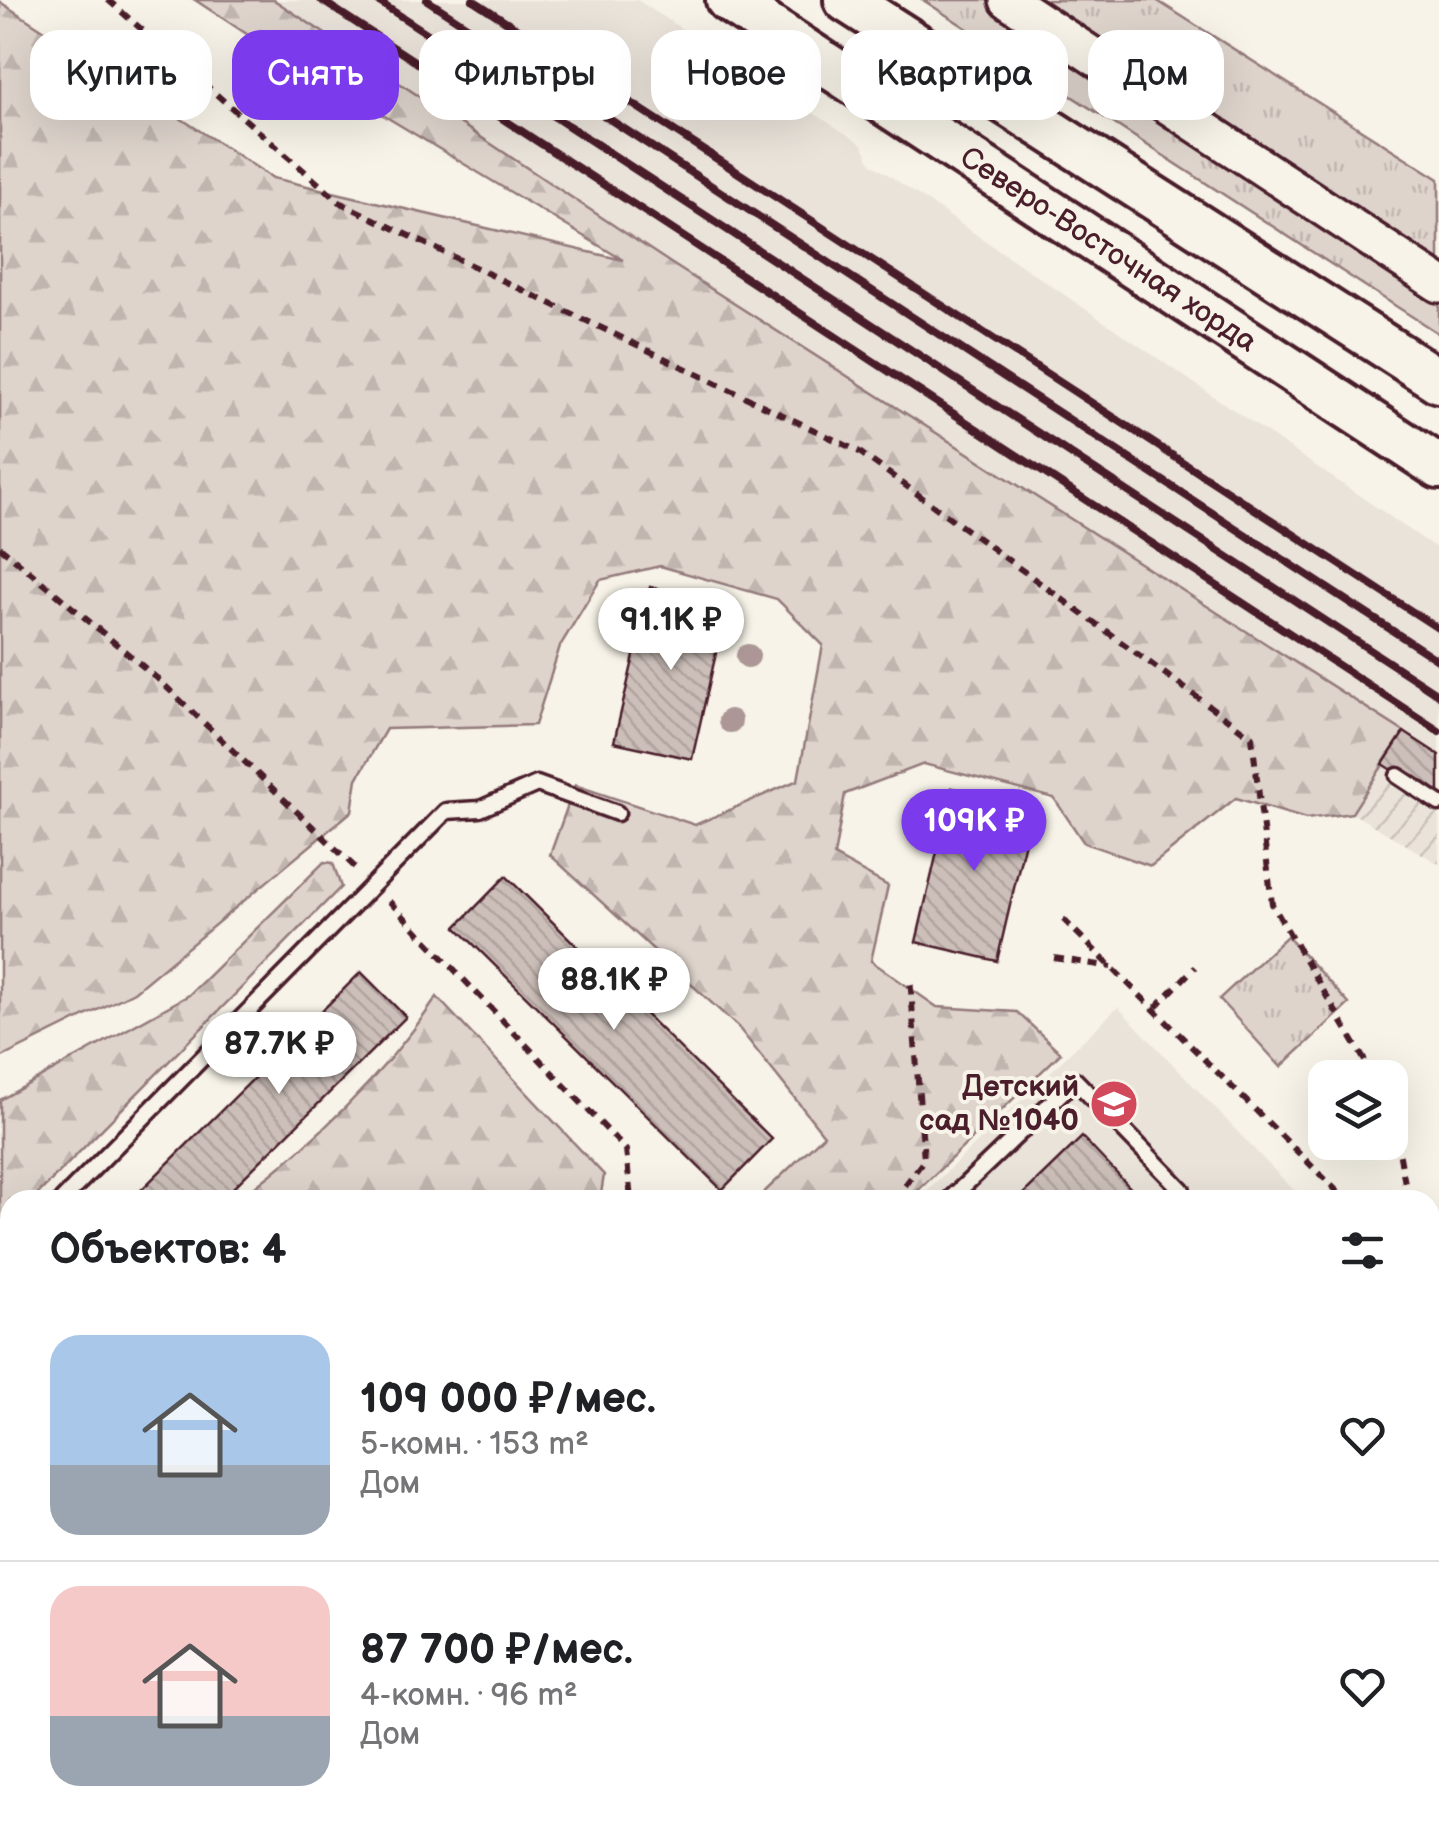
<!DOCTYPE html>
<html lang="ru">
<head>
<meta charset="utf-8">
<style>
	body { margin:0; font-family:"Balsamiq Sans",sans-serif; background:#f6f6f6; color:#202124; height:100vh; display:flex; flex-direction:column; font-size:38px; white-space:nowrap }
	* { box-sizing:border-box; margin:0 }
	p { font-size:32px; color:#757577 }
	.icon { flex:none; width:55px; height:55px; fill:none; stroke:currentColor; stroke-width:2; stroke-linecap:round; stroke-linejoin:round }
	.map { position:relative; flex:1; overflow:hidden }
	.side { position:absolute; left:0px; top:1190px; width:1440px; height:642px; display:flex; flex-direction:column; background:#fff; border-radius:30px 30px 0 0; box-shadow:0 10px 40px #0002 }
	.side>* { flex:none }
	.hud { position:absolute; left:30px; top:30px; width:1380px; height:90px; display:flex; gap:20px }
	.controls { position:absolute; left:1308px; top:1060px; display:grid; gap:20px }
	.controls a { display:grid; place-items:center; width:100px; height:100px; border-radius:20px; background:#fff; box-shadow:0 10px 40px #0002; font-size:50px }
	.price { position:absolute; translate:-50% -85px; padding:0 22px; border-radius:35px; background:#fff; color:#222; font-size:32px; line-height:65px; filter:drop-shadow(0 2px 5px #0008) }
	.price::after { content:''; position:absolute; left:50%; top:60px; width:30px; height:22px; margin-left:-15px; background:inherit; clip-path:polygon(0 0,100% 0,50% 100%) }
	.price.current { background:#7c3aed; color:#fff }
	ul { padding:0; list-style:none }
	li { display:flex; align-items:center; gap:30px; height:250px; padding:0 50px }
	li+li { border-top:2px solid #e0e0e0 }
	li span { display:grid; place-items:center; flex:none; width:280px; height:200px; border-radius:30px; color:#555 }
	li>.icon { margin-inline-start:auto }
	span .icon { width:120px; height:120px; fill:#fffc; stroke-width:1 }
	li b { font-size:42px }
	h2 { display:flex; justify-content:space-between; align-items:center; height:120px; padding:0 50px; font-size:42px }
	.tag { padding:0 35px; border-radius:30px; background:#fff; box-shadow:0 10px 40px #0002; font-size:35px; line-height:90px }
	.tag.current { background:#7c3aed; color:#fff }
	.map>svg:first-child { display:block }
	.built { fill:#eae3da }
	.industrial { fill:url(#industrial-furrows) }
	.grass { fill:url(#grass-tufts); stroke:#947a7c; stroke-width:2.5 }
	.forest { fill:url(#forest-firs); stroke:#947a7c; stroke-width:2.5 }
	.building { fill:url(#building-back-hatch); stroke:#4a1f2b; stroke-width:2.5 }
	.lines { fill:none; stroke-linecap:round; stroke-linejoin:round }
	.service-casing { stroke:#4a1f2b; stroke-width:21 }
	.minor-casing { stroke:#4a1f2b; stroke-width:35 }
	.tertiary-casing { stroke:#4a1f2b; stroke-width:42 }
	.primary-casing { stroke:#4a1f2b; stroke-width:50 }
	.path { stroke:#4a1f2b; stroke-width:6; stroke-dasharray:10 8; stroke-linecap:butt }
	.service { stroke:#f7f3e8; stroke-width:14 }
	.minor { stroke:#f7f3e8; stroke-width:28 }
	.tertiary { stroke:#f7f3e8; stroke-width:35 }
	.primary { stroke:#f7f3e8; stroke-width:42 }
	.rail { stroke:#4a1f2b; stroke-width:8 }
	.tree { fill:#ac9796 }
	.labels { text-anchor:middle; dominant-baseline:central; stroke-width:8; stroke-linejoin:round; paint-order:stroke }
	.street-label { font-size:30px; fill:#4a1f2b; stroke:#f7f3e8 }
	.poi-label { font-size:30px; font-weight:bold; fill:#4a1f2b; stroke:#f7f3e8; text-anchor:end }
</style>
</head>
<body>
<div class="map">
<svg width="1439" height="1831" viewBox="0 0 1439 1831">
	<defs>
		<pattern id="industrial-furrows" width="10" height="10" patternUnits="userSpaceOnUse" patternTransform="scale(2.5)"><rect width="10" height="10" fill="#eae3da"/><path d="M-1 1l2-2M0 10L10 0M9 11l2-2" fill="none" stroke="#cac2bb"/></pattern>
		<pattern id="grass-tufts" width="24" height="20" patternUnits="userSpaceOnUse" patternTransform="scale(2.5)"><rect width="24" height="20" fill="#ded4cc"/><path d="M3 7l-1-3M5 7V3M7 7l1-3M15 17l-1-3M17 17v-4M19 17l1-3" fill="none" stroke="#c0b6af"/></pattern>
		<pattern id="forest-firs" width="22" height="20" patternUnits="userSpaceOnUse" patternTransform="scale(2.5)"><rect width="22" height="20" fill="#ded4cc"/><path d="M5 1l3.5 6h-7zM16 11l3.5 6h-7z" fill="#c0b6af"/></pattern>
		<pattern id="building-back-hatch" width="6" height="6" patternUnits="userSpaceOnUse" patternTransform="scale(2.5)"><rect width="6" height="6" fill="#ccbfb9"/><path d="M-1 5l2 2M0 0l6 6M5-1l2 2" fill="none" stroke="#b1a49f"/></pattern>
	</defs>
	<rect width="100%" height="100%" fill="#f7f3e8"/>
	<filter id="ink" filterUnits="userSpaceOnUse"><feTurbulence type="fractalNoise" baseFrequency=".01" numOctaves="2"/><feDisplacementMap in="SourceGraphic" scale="20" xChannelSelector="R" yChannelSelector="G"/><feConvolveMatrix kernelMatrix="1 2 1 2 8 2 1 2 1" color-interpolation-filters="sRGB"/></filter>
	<g filter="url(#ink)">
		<path class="built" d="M274 0H637L862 144 871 163 1439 550V755L672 264Z
			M1118 1007 1303 1200H917Z"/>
		<path class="industrial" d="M1404 732 1439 755V864L1352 813Z"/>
		<path class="grass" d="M923 0H991L1439 295V334Z
			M1024 0H1156L1439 179V267Z
			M1287 936 1349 1004 1281 1067 1219 999Z
			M1439 1378V1443L1430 1452V1386Z"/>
		<path class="forest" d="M195 0H274L672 264 1404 732 1352 813 1306 819 1236 798 1151 866 1084 843 1054 798 924 764 845 794 834 856 888 886 871 961 937 1007 1017 1012 1061 1053 908 1200H756L824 1135 738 1027 550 855 575 785 695 825 798 780 823 645 777 599 660 566 600 580 560 646 535 725 386 729 357 779 352 811 134 992 0 1058V2L273 178 623 260 383 115 341 96Z
			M324 862 333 863 341 887 32 1200H10V1222L0 1233V1100L189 995Z
			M437 997 604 1175 600 1200H238C313 1144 385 1074 437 997Z"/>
		<path class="building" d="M650 587 727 605 692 759 614 742Z
			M1404 732 1439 755V800L1383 764Z
			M952 788 1033 807 997 961 916 942Z
			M506 876 772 1139 722 1190 456 927Z
			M361 972 406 1017 221 1200H131Z
			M1082 1137 1137 1195 1132 1200H1017Z
			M1439 1481V1547L1430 1537V1489Z
			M10 1548V1646L0 1657V1559Z
			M1439 1621V1724L1430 1732V1629Z
			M187 1822H242L234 1831H195Z
			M1136 1822H1244L1253 1831H1145Z"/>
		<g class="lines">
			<g class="service-casing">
				<path id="service" d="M1398 776 1439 803
					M62 1200 446 811 480 809 537 784 617 813
					M949 1200 1075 1080 1182 1190
					M1430 1255 1439 1264
					M0 1263 10 1252
					M1430 1337 1439 1329
					M1430 1605 1439 1597
					M96 1822 105 1831
					M870 1822 879 1831
					M1320 1822 1328 1831
					M291 1831 300 1822
					M734 1831 744 1822"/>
			</g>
			<g class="minor-casing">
				<path id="minor" d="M0 1365 10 1375
					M455 1822 464 1831"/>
			</g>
			<g class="tertiary-casing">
				<path id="tertiary" d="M1008 0 1439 284"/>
			</g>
			<g class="primary-casing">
				<g id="primary">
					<path id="s1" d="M728 0 1439 467"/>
					<path d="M846 0 1439 381"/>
				</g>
			</g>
			<path class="path" d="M108 0 341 203 858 451 1252 737 1272 904 1375 1078
				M0 547 158 679 359 871
				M389 901 626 1150 631 1200
				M1063 919 1346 1200
				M1054 958 1112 967
				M1156 1007 1195 967
				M1390 1102 1408 1200
				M894 1200 924 1160 910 977
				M1430 1408 1439 1400
				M0 1473 2 1475
				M1430 1744 1439 1736
				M1430 1780 1439 1772
				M661 1822 669 1831
				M1374 1831 1383 1822"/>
			<use href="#service" class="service"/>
			<use href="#minor" class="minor"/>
			<use href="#tertiary" class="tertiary"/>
			<use href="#primary" class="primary"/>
			<path class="rail" d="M321 0 1439 731
				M376 0 1439 695
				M427 0 1439 661
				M473 0 1439 629"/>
		</g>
		<g class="tree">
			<circle cx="748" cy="656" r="12"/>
			<circle cx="730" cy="721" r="12"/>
		</g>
	</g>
	<defs>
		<g id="school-disc" transform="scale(2.5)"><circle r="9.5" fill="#d1495b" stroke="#f7f3e8"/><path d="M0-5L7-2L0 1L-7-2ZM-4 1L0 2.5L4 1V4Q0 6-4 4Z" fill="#fff"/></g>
	</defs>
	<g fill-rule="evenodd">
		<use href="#school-disc" x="1114" y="1104"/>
	</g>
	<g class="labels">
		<g class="street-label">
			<text stroke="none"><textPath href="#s1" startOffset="455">Северо-Восточная хорда</textPath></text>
		</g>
		<g class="poi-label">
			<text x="1079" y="1087">Детский<tspan x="1079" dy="34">сад №1040</tspan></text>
		</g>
	</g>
</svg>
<div class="controls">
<a><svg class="icon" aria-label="layers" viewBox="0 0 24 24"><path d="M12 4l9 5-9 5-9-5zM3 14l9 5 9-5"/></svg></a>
</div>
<b class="price" style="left:671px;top:673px">91.1K ₽</b>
<b class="price current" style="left:974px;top:874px">109K ₽</b>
<b class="price" style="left:614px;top:1033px">88.1K ₽</b>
<b class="price" style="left:279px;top:1097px">87.7K ₽</b>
<div class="hud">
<a class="tag">Купить</a>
<a class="tag current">Снять</a>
<a class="tag">Фильтры</a>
<a class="tag">Новое</a>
<a class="tag">Квартира</a>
<a class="tag">Дом</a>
</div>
<section class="side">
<h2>Объектов: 4<svg class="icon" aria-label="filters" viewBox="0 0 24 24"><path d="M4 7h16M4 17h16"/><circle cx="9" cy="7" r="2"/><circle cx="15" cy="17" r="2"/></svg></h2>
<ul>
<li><span style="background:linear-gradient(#a9c7e8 65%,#9aa5b1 0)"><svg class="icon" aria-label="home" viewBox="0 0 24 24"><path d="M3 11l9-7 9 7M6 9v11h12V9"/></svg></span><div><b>109 000 ₽/мес.</b><p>5-комн. · 153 m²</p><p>Дом</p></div><svg class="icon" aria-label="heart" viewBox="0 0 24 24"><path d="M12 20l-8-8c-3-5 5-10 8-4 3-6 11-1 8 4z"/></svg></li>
<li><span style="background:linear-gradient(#f6c9c9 65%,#9aa5b1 0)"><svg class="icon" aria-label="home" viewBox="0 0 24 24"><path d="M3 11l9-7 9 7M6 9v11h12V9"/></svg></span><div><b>87 700 ₽/мес.</b><p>4-комн. · 96 m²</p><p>Дом</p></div><svg class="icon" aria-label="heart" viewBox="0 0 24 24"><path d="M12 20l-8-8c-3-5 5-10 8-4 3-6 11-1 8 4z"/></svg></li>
</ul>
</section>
</div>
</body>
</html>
